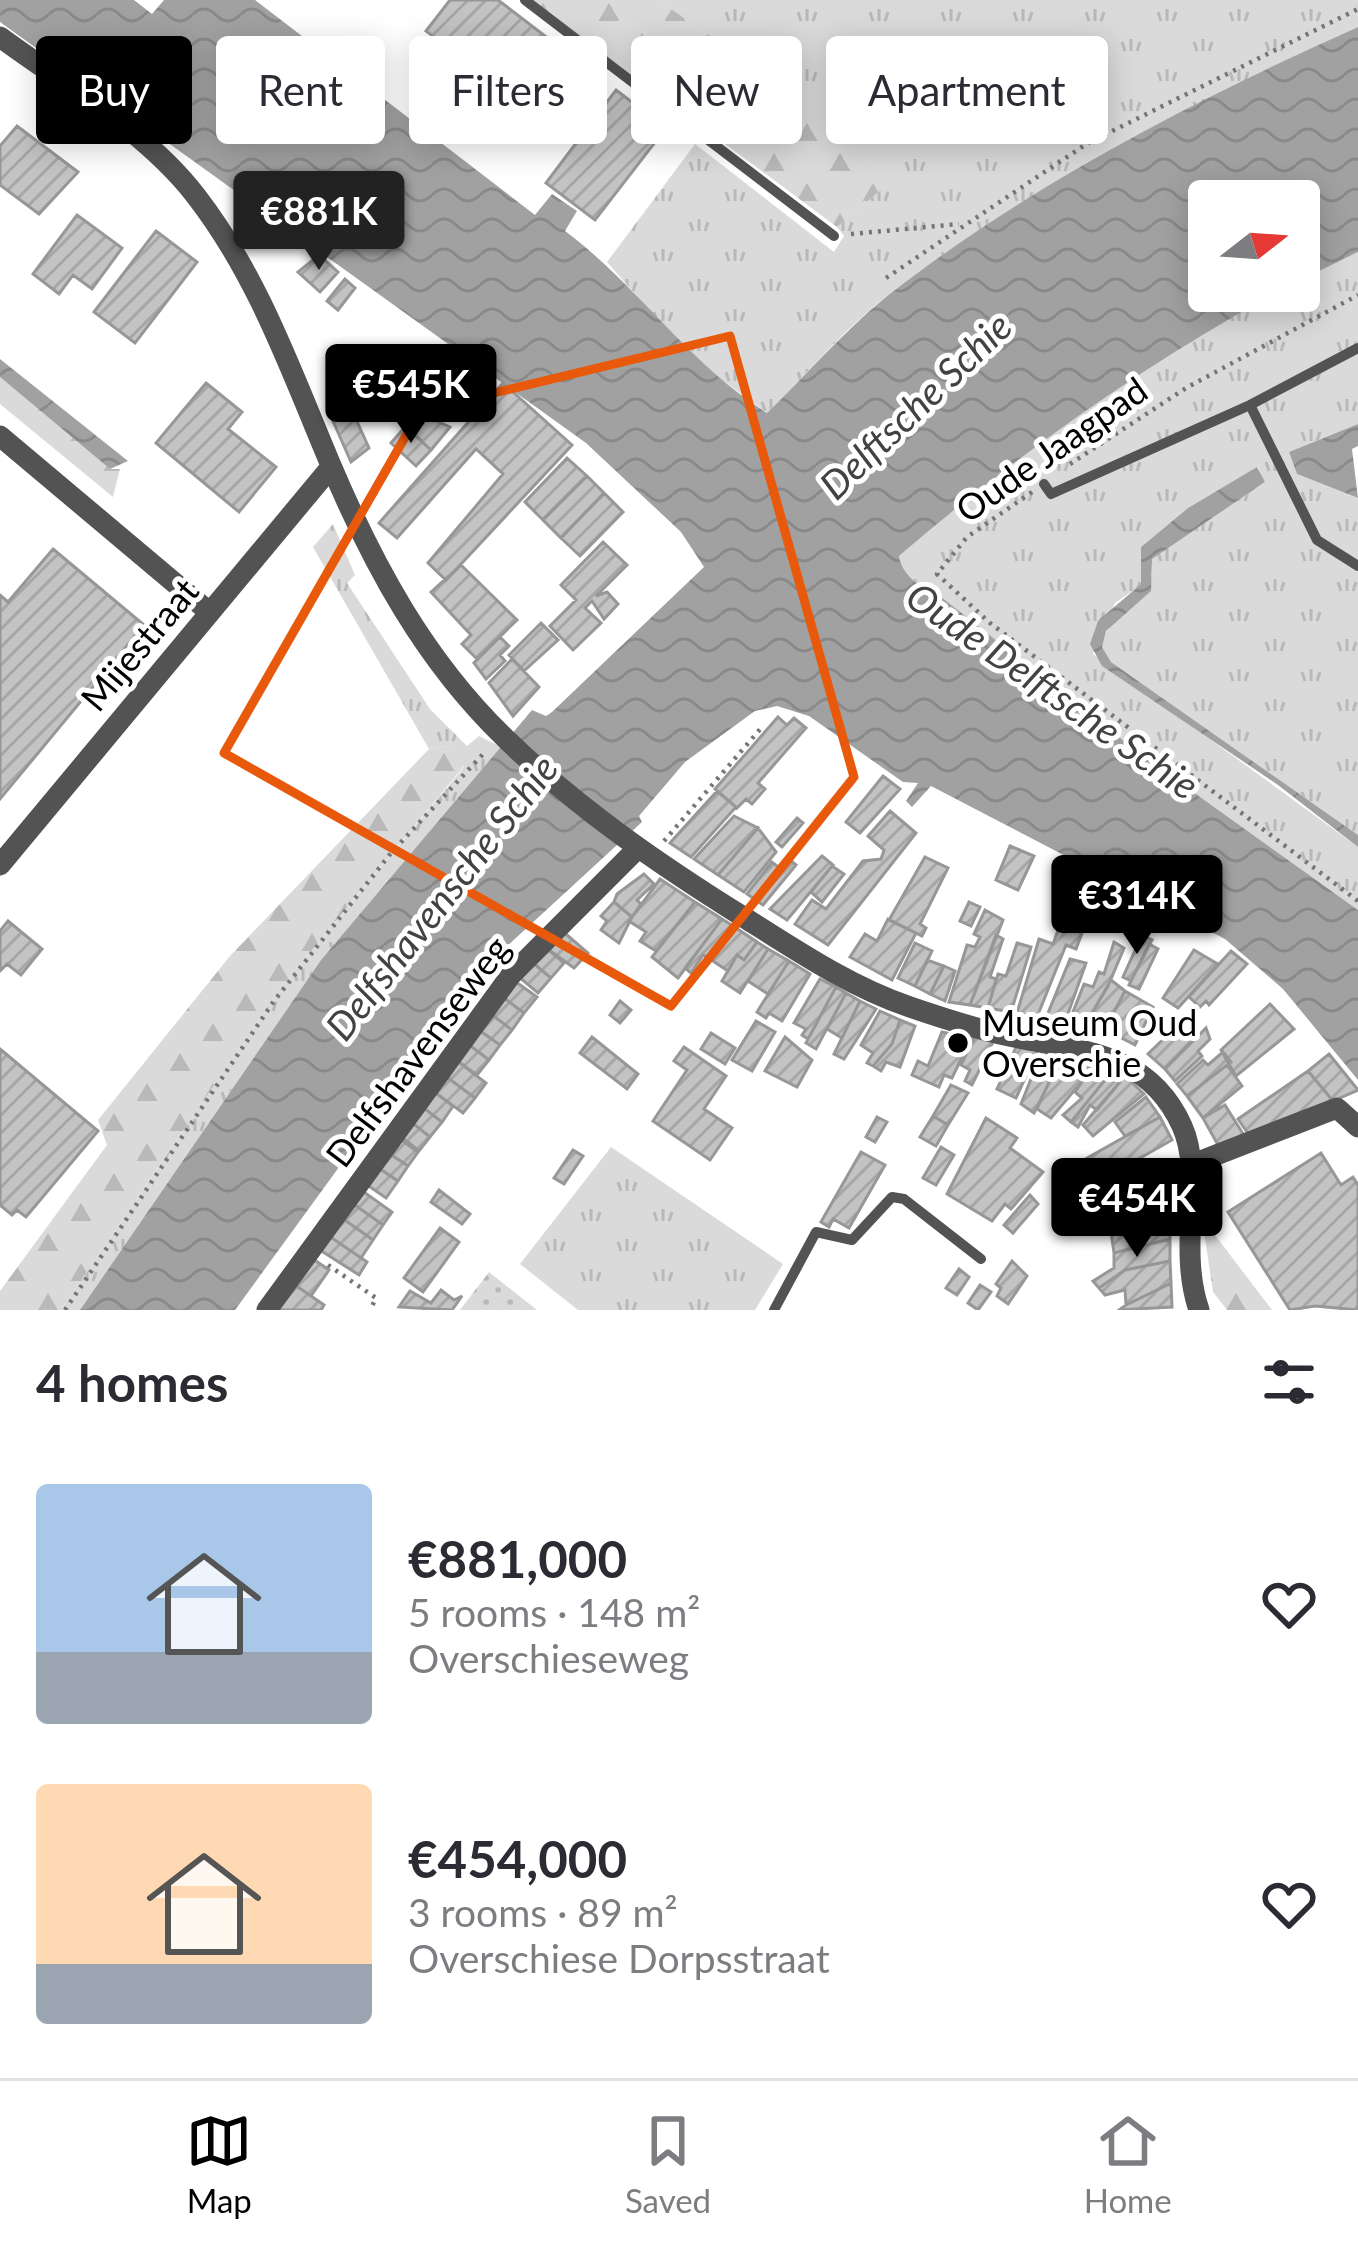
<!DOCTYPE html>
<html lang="en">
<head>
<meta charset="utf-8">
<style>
	body { margin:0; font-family:Lato,sans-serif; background:#f2f2f3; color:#2b2b33; height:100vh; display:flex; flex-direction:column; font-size:45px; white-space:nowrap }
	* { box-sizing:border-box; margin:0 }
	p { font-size:39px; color:#7c7c81 }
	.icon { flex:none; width:66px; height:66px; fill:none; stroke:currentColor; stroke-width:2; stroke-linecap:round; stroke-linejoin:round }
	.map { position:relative; height:1310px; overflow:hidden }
	.details { display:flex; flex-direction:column; background:#fff; flex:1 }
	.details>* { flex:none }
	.top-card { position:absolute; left:36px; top:36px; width:1287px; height:108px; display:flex; gap:24px }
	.needle { width:78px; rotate:73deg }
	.tools { position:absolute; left:1188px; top:180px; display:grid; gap:24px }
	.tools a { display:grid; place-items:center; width:132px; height:132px; border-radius:12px; background:#fff; box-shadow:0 6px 30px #0003; font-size:60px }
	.price { position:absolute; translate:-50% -102px; padding:0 27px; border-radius:12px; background:#000; color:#fff; font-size:39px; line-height:78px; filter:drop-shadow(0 3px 6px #0008) }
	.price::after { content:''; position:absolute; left:50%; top:72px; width:36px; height:27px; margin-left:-18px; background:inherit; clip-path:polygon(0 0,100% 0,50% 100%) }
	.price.active { background:#222; color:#fff }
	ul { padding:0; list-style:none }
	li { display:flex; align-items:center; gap:36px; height:300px; padding:0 36px }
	li span { display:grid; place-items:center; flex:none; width:336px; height:240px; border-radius:12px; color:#555 }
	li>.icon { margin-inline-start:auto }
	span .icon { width:144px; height:144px; fill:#fffc; stroke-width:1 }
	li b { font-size:51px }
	h2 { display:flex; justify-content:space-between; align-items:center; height:144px; padding:0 36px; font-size:51px }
	.chip { padding:0 42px; border-radius:12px; background:#fff; box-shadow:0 6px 30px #0003; font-size:42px; line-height:108px }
	.chip.active { background:#000; color:#fff }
	.menu { display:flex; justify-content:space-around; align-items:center; height:168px; border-top:3px solid #e1e1e2; background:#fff; font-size:33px; color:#7c7c81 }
	.menu a { display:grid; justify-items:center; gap:6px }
	.menu .active { color:#000 }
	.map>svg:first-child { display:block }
	.grass { fill:url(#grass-tufts) }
	.forest { fill:url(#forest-firs) }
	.park { fill:url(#park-dots) }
	.water { fill:url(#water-waves) }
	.building { fill:url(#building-hatch); stroke:#979797; stroke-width:3 }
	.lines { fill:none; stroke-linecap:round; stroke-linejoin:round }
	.path { stroke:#757575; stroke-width:4.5; stroke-dasharray:3 6; stroke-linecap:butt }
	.service { stroke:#535353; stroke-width:10 }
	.minor { stroke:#535353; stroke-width:21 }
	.marked { fill:none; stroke:#e8590c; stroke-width:9; stroke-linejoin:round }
	.poi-dot { fill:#000; stroke:#fff; stroke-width:4.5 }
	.labels { text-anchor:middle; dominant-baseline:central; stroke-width:10; stroke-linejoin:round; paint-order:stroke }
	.street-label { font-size:36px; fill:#000; stroke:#fff }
	.poi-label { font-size:36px; fill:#000; stroke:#fff; text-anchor:start }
	.water-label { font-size:39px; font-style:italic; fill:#424242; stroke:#fff }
</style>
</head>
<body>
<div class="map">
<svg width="1358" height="1310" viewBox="0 0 1358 1310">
	<defs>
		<pattern id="grass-tufts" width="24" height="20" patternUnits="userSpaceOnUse" patternTransform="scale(3)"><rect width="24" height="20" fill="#dadada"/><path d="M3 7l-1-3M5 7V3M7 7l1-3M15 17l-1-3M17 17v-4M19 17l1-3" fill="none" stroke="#b9b9b9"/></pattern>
		<pattern id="forest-firs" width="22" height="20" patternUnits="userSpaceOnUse" patternTransform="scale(3)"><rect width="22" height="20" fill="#dadada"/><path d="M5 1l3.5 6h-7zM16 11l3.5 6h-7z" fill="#b9b9b9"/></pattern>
		<pattern id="park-dots" width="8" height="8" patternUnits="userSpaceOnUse" patternTransform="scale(3)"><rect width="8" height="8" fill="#dadada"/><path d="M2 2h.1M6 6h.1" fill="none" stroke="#b9b9b9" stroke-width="1.8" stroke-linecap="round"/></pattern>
		<pattern id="water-waves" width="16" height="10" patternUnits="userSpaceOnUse" patternTransform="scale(3)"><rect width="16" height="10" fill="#a1a1a1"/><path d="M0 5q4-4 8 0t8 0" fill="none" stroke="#898989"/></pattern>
		<pattern id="building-hatch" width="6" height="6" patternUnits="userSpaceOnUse" patternTransform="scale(3)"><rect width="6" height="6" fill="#c3c3c3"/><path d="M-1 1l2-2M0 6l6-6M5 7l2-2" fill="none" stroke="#a6a6a6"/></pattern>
	</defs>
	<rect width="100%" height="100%" fill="#fff"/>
	<path class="grass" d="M658 0H1358V27C1193 102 1032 188 886 297 843 330 806 375 767 413L687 354 607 262 695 144 834 252 844 236 837 227 894 178 849 147 827 118Z
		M1358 252V424L1289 452 1297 474 1358 498V835L1111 662 1102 647C1105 609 1161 605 1151 559L1264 483 1258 467 1188 508 1141 547V585L1115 603 1093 654 1358 847V910L1143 756 935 592C919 589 901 572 899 556 967 498 1219 291 1299 291V281Z
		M333 524 355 575 347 583 430 709 467 746 479 736 501 747 321 960 80 1310H61L279 990 464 767 449 746 429 749 313 547Z
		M611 1147 783 1264 755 1310H578L520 1264Z"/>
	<path class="forest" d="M531 0H658L793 93 827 118 849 147 895 178 837 227Z
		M0 377 110 469H120L113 497 0 404Z
		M449 746 464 766 279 990 61 1310H0V1291L107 1145 98 1120 230 956 429 749Z
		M1202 1218 1272 1310H1227L1213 1292Z"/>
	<path class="park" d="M489 1272 537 1310H460Z"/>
	<path class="water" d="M0 0H134L152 14 164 0H255L535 215 552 194 577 211 565 231C641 288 684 360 767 413 806 375 844 331 886 297 1029 185 1193 101 1358 27V252L1299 281V201H1209V291H1279C1142 366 1018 454 899 556 901 572 919 589 935 592L1143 756 1358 910V1080L1283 989 1225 939 931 786 912 807 906 801 918 783 903 782 809 716 777 706 755 711 685 762 639 816 642 822 506 947 457 1005 235 1310H80L321 960 532 710 546 716 552 712 704 567 681 532 586 443 0 22Z
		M0 359 128 461 110 469 0 377Z
		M1358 424V446L1352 449 1358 498 1297 474 1289 452Z
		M1257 467 1265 482 1152 559 1151 591 1106 631 1102 647 1111 662 1358 835V847L1278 785 1102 666 1090 644 1098 621 1141 584V547L1188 508Z"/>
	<path class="building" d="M450 0H498L592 72 551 126 426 31Z
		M616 90 666 128 595 220 546 183Z
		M17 126 78 172 39 214 0 185V146Z
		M77 215 122 248 92 289 73 275 59 294 33 274Z
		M156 231 197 262 135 343 94 312Z
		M319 255 338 272 320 292 298 272Z
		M345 279 355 288 338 310 327 301Z
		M454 360 471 374 434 420 450 427 431 450 403 424Z
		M206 383 242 412 228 429 276 467 239 512 156 443Z
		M503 383 572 445 446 580 428 563 503 474 476 449 397 538 379 523Z
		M342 396 350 406 333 421 329 408Z
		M350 406 369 448 351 462 333 421Z
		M406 426 431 450 416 466 391 443Z
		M567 458 587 476 543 520 525 502Z
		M587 476 604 493 561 538 543 520Z
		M604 493 623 512 580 556 561 538Z
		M603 542 627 565 596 596 607 592 618 604 604 619 592 601 585 608 601 623 573 650 550 626 576 600 561 585Z
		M53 549 144 625 0 799V595L8 602Z
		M461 565 517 620 477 659 462 644 471 635 431 592Z
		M541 623 558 640 524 671 509 655Z
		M500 637 509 646 500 655 505 661 486 679 474 663Z
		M512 659 539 687 513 716 489 683Z
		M778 717 787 725 794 718 806 728 758 783 765 789 752 804 746 799 737 808 715 789Z
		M883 776 900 789 860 833 846 822Z
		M717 791 736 807 691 857 670 843Z
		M890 811 916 833 828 945 795 924 812 900 826 909 863 861 881 859 884 850 868 836Z
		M734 816 758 828 718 875 694 859Z
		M797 818 803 823 782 847 776 842Z
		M758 828 776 852 744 892 718 875Z
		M1010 846 1034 856 1018 890 996 880Z
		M822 856 833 865 787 920 770 909Z
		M925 857 948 868 920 924 926 928 922 936 889 920Z
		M790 860 796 865 763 905 747 894 772 862 782 870Z
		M832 866 844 874 822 902 811 892Z
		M644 874 654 884 637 900 641 904 632 917 614 902 617 894Z
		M660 879 695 902 656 951 640 941 646 932 629 921Z
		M614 902 632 917 619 943 601 930 607 921 601 916Z
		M695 902 722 919 678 978 652 957Z
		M969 902 980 907 971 926 960 921Z
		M985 910 1003 920 970 1005 949 1002 967 945 975 947 980 937 974 934Z
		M1079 910 1090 914 1082 933 1072 929Z
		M1065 911 1077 916 1072 929 1082 933 1076 949 1066 945 1037 1017 1017 1013 1039 939 1053 944Z
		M722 919 733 926 710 959 703 955 691 973 685 968Z
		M888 919 916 933 892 980 850 957 865 934 877 941Z
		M8 921 42 949 21 975 7 964 0 971V931Z
		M733 926 757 942 744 960 737 955 728 971 710 959Z
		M560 929 588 953 574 968 545 947Z
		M996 935 1003 939 990 977 996 979 988 1008 970 1005Z
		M1142 935 1152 940 1131 981 1123 977Z
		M757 942 768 949 740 993 722 981 737 955 744 960Z
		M1114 942 1124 948 1108 986 1085 1025 1069 1022 1084 984 1093 987 1099 972 1104 974Z
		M915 943 932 951 915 986 898 978Z
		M1017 943 1031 947 1011 1012 988 1008 998 974 1006 976Z
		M1149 944 1158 949 1139 989 1129 985Z
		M545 947 564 963 551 978 532 962Z
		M768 949 789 961 768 994 748 981Z
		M1194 950 1218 964 1178 1008 1163 998Z
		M1231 951 1247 964 1209 1005 1206 1001 1200 1007 1189 997Z
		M1070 959 1086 963 1065 1022 1046 1018Z
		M927 960 944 966 930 994 915 986Z
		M789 961 810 974 782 1021 769 1013 766 1018 757 1012Z
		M532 962 551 978 538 993 519 977Z
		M944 966 955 971 945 1001 930 994Z
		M820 979 836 987 808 1039 802 1035 806 1029 794 1023Z
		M1111 980 1125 991 1113 1014 1120 1018 1114 1034 1085 1025Z
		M516 982 537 997 524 1013 504 998Z
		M836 987 846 993 816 1049 806 1043Z
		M1125 991 1153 1007 1135 1045 1114 1034 1120 1018 1113 1014Z
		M846 993 860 1001 842 1038 827 1029Z
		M504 998 524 1013 512 1030 491 1014Z
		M620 1001 631 1010 620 1023 610 1015Z
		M860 1001 876 1009 844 1059 834 1054Z
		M1270 1004 1294 1029 1236 1076 1221 1050Z
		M880 1011 900 1020 892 1044 873 1066 867 1063 873 1053 861 1045Z
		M491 1014 512 1030 500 1045 479 1030Z
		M900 1020 915 1026 900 1067 886 1062 881 1071 873 1066 892 1044Z
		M756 1021 775 1032 752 1071 732 1060Z
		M1177 1026 1192 1041 1165 1069 1148 1054Z
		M1206 1028 1210 1039 1198 1051 1202 1056 1175 1081 1165 1069Z
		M479 1030 500 1045 489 1060 468 1044Z
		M942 1032 971 1038 952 1078 944 1075 939 1087 912 1075 918 1061 928 1066Z
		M711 1033 735 1048 725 1064 701 1049Z
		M592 1037 638 1074 627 1089 580 1053Z
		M785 1037 812 1060 797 1087 765 1071Z
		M975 1037 994 1040 972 1085 965 1081 970 1070 961 1065Z
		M1018 1043 1039 1048 1016 1098 997 1089Z
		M468 1044 489 1060 477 1075 456 1060Z
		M684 1047 726 1076 704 1109 732 1128 710 1160 653 1121 687 1070 674 1061Z
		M0 1049 98 1131 26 1217 17 1210 12 1215 0 1205Z
		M1043 1049 1064 1053 1034 1113 1021 1104Z
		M1223 1052 1231 1062 1187 1096 1177 1084 1203 1060 1208 1065Z
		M1064 1053 1077 1056 1069 1080 1053 1073Z
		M1329 1054 1358 1090 1333 1101 1308 1071Z
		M1077 1056 1092 1060 1084 1079 1051 1118 1037 1109 1053 1073 1069 1080Z
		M456 1060 486 1083 475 1098 444 1075Z
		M1097 1061 1113 1070 1071 1122 1063 1115 1082 1098 1075 1092Z
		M1227 1065 1242 1086 1203 1118 1187 1096Z
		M1113 1070 1125 1076 1097 1110 1090 1105 1078 1127 1071 1122Z
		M1308 1071 1333 1101 1249 1135 1238 1119Z
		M444 1075 475 1098 463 1113 433 1091Z
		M1125 1076 1144 1094 1093 1136 1083 1125Z
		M951 1085 968 1093 948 1125 933 1116Z
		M433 1091 453 1106 442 1122 421 1106Z
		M1146 1097 1160 1117 1125 1136 1115 1122Z
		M1225 1105 1245 1137 1218 1145 1203 1118Z
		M421 1106 442 1122 430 1137 410 1121Z
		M933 1116 948 1125 936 1146 920 1137Z
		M877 1117 887 1122 875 1142 866 1137Z
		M1160 1117 1172 1140 1094 1184 1080 1162Z
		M986 1118 1017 1138 1010 1148 1043 1172 1011 1209 1005 1204 992 1221 947 1194Z
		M410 1121 430 1137 419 1151 399 1135Z
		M397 1137 418 1152 408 1166 387 1152Z
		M941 1147 954 1155 936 1185 923 1178Z
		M573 1150 583 1156 564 1184 554 1178Z
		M387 1152 408 1166 398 1181 377 1167Z
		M861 1152 885 1165 849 1228 833 1219 829 1227 821 1222Z
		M1321 1153 1341 1185 1353 1177 1358 1185V1310L1315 1306 1290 1310 1228 1212Z
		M1175 1161 1173 1182 1134 1192 1135 1176Z
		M377 1167 398 1181 386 1198 366 1184Z
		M1173 1182 1171 1201 1115 1210V1200Z
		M361 1190 392 1212 383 1225 352 1203Z
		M439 1190 470 1214 462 1224 431 1202Z
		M1030 1195 1038 1204 1013 1233 1004 1225Z
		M1171 1201 1169 1218 1118 1229V1214L1109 1216 1115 1210Z
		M352 1203 383 1225 373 1240 342 1218Z
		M342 1218 373 1240 361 1258 329 1236Z
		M1169 1218 1170 1239 1114 1253 1111 1232Z
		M440 1228 459 1242 423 1292 404 1278Z
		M329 1236 367 1262 359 1275 320 1250Z
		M1170 1239V1261L1125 1270 1099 1288 1093 1281 1114 1268V1253Z
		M313 1259 329 1270 311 1296 295 1285Z
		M1012 1261 1027 1276 1008 1304 997 1296 1001 1288 996 1284Z
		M1170 1261 1171 1283 1126 1305 1125 1290 1105 1295 1099 1288 1125 1270Z
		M959 1269 969 1277 957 1295 946 1288Z
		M1171 1283 1172 1307 1119 1310 1126 1305Z
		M295 1285 324 1305 321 1310H277Z
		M980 1285 991 1292 978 1310 968 1303Z
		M441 1290 454 1300 462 1296 452 1310 399 1307 410 1291 431 1303Z"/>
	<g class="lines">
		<path class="path" d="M851 234 959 224
			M886 278 1088 143 1358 9
			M1070 464 1186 388 1358 295
			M1032 492 967 537 937 574 990 623 1358 901
			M664 841 762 727
			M328 1265 376 1298 370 1310
			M65 1310 274 1001 391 853 485 752"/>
		<path class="service" d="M525 0 834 236
			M1250 405 1317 540 1358 566
			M1044 484 1051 494 1250 405 1358 348
			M774 1310 816 1232 852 1240 892 1197 904 1199 981 1259"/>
		<path class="minor" d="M0 37C65 85 146 131 196 196 258 276 291 371 330 463 373 565 425 661 505 738 577 808 660 865 745 918 797 951 851 987 910 1007 942 1018 976 1029 1009 1036 1078 1051 1148 1050 1182 1126 1205 1177 1177 1246 1199 1310
			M0 436 208 611
			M0 865 331 467
			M1193 1164 1337 1108 1358 1127
			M267 1310 511 975 637 849"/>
	</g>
	<path class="marked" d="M730 336 854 777 671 1006 224 753 420 411Z"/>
	<circle class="poi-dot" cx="958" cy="1043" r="12"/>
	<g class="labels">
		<g class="street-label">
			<text transform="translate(1051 449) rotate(-35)">Oude Jaagpad</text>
			<text transform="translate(139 644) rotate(-50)">Mijestraat</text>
			<text transform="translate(417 1051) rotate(-53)">Delfshavenseweg</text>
		</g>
		<g class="poi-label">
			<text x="982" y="1022">Museum Oud<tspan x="982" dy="41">Overschie</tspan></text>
		</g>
		<g class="water-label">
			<text transform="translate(915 405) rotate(-44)">Delftsche Schie</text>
			<text transform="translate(1053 690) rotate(35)">Oude Delftsche Schie</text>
			<text transform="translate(441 897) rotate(-52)">Delfshavensche Schie</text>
		</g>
	</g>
</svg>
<div class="tools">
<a><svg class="needle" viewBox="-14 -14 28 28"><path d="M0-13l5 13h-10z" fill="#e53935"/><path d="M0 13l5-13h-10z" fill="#7c7c81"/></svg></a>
</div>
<b class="price active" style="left:319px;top:273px">€881K</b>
<b class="price" style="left:411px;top:446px">€545K</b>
<b class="price" style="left:1137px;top:957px">€314K</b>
<b class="price" style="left:1137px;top:1260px">€454K</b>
<div class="top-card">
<a class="chip active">Buy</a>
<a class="chip">Rent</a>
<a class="chip">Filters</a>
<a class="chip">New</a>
<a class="chip">Apartment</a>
</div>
</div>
<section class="details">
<h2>4 homes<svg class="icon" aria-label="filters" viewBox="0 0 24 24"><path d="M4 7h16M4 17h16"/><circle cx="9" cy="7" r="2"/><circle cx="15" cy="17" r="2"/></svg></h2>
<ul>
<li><span style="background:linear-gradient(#a9c7e8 70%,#9aa5b1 0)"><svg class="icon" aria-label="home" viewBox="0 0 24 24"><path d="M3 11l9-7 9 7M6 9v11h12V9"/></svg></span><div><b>€881,000</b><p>5 rooms · 148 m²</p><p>Overschieseweg</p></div><svg class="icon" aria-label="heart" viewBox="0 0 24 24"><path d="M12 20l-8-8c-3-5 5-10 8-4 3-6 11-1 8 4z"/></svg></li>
<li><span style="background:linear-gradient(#ffd9b3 75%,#9aa5b1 0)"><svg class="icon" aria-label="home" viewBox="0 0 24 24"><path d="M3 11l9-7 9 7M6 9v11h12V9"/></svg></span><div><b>€454,000</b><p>3 rooms · 89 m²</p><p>Overschiese Dorpsstraat</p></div><svg class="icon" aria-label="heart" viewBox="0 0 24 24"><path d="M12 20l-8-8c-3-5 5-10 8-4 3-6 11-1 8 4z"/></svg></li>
</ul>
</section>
<nav class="menu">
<a class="active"><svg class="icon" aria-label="map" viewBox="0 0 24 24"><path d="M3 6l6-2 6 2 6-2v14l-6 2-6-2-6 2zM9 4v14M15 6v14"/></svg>Map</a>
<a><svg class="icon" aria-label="saved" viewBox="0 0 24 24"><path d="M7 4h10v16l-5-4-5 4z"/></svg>Saved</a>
<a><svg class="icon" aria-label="home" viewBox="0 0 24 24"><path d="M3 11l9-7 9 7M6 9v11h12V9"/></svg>Home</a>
</nav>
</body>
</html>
